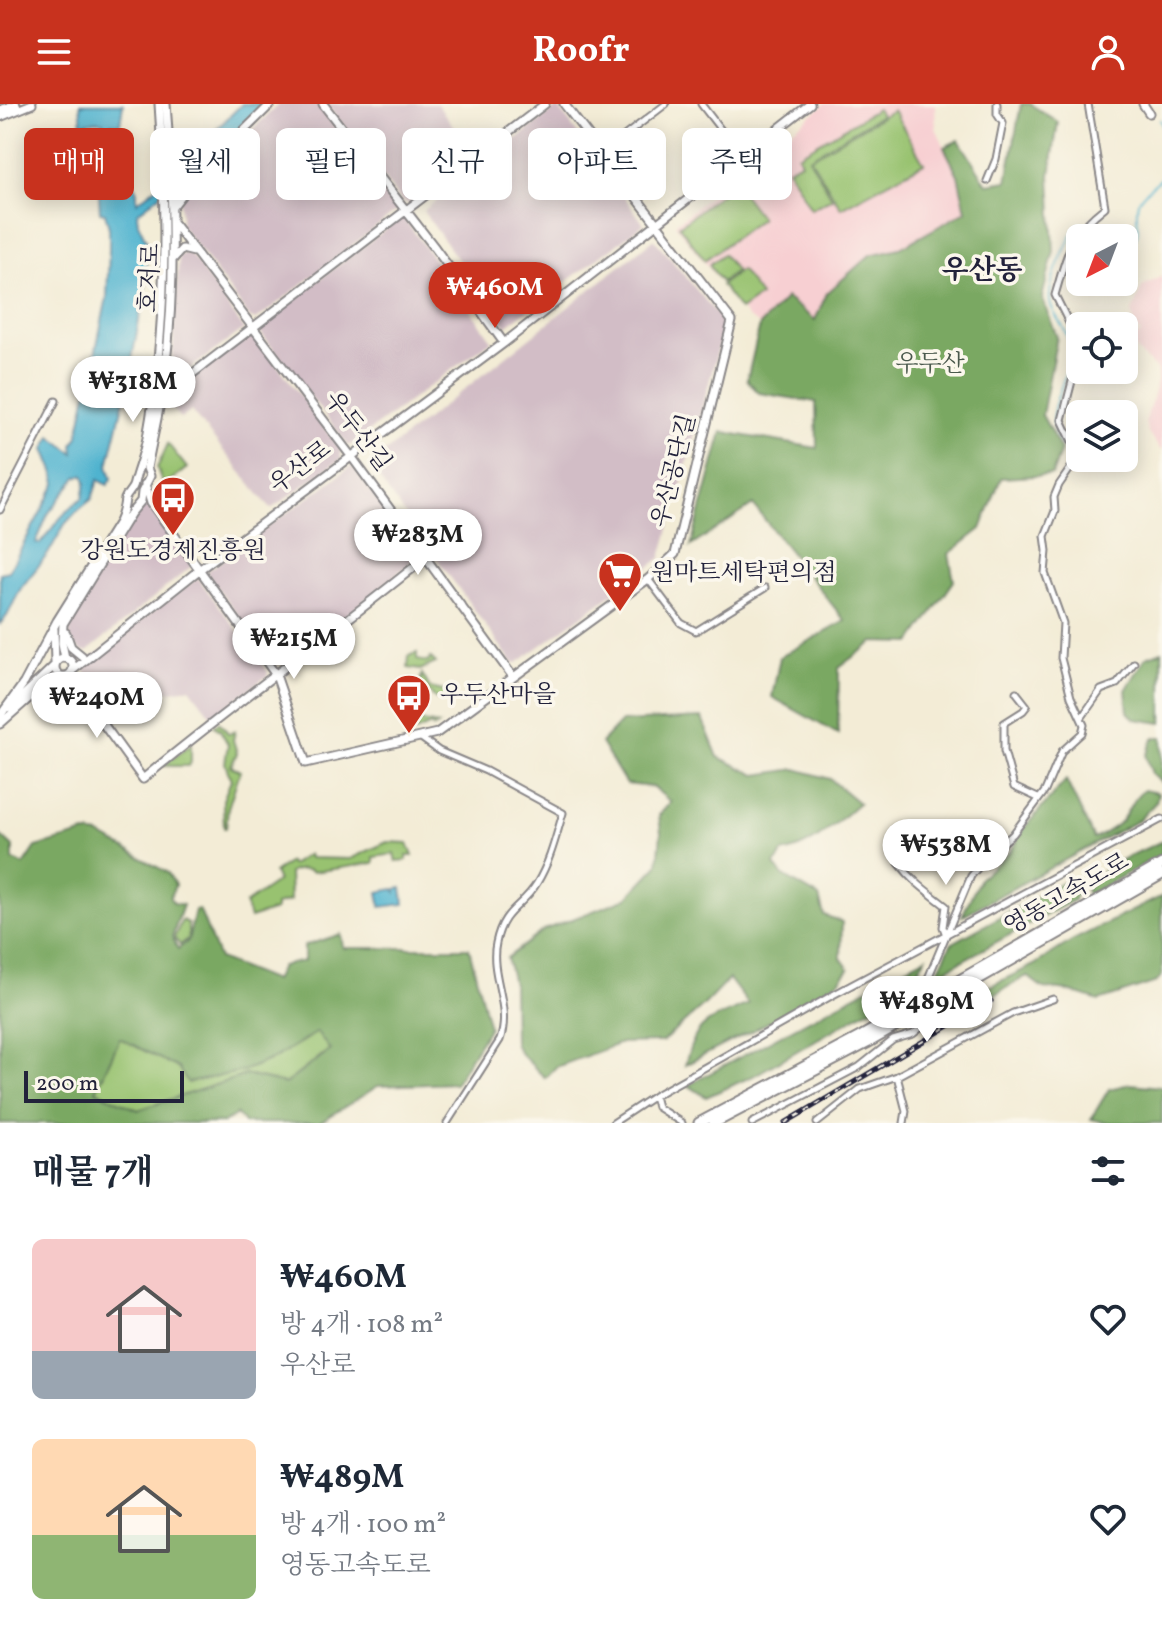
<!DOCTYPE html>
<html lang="ko">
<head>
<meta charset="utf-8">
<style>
	body { margin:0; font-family:Vollkorn,"Noto Serif KR",serif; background:#f6f6f7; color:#1f2937; height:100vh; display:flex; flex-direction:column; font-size:30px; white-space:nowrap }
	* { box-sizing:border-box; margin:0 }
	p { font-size:26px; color:#747a83 }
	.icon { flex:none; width:44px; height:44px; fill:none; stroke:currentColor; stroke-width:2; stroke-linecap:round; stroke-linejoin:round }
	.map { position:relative; height:1019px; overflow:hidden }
	.sheet { display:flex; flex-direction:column; background:#fff; flex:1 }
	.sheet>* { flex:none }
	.hud { position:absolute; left:24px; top:24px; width:1114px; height:72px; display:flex; gap:16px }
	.needle { width:52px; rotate:222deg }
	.fabs { position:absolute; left:1066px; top:120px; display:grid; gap:16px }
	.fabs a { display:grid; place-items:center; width:72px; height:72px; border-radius:12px; background:#fff; box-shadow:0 4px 20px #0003; font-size:40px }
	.scale { position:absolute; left:24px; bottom:20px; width:160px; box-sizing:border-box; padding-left:8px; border:4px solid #22223b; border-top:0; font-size:22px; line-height:28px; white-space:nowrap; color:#22223b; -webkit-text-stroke:6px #fbf7ec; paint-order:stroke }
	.price { position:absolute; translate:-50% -68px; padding:0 18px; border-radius:28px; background:#fff; color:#222; font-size:26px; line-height:52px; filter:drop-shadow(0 2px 4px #0008) }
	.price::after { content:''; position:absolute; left:50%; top:48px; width:24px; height:18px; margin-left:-12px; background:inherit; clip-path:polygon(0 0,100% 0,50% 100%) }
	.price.selected { background:#c8321e; color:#fff }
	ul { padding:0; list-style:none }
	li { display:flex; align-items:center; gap:24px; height:200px; padding:0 32px }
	li span { display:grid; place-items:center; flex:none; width:224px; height:160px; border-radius:12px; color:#555 }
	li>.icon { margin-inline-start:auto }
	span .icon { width:96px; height:96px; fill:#fffc; stroke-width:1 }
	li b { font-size:34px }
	h2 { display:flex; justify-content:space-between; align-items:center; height:96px; padding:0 32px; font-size:34px }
	.tag { padding:0 28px; border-radius:12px; background:#fff; box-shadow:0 4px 20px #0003; font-size:28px; line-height:72px }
	.tag.selected { background:#c8321e; color:#fff }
	header { display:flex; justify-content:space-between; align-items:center; height:104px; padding:0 32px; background:#c8321e; color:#fff; font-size:36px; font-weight:700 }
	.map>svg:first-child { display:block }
	.built { fill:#f7cfd2 }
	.industrial { fill:#d2bdc6 }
	.green { fill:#98c26f; stroke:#5d7255; stroke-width:2 }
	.forest { fill:#7aa862; stroke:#4e654e; stroke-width:2; fill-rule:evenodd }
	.water { fill:#50b3cf; stroke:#396a85; stroke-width:2; fill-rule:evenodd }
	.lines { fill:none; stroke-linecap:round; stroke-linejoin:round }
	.stream { stroke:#50b3cf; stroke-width:2 }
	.street-casing { stroke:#8a8788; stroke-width:9 }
	.secondary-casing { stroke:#8a8788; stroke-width:11 }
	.highway-casing { stroke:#8a8788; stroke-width:13 }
	.street { stroke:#fff; stroke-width:5 }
	.secondary { stroke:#fff; stroke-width:7 }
	.highway { stroke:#fff; stroke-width:9 }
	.rail-casing { stroke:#22223b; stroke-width:5 }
	.rail { stroke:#fbf7ec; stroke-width:2; stroke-dasharray:6; stroke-linecap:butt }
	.labels { text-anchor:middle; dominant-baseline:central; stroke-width:7; stroke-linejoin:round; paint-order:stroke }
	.street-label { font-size:24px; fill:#22223b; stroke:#fbf7ec }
	.park-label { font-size:24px; fill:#4b5a4d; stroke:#fbf7ec }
	.poi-label { font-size:24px; fill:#22223b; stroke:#fbf7ec; text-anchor:start }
	.quarter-label { font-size:28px; font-weight:bold; fill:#22223b; stroke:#fbf7ec }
</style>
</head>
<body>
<header><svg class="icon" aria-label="menu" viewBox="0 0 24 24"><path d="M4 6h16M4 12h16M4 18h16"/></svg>Roofr<svg class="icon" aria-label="person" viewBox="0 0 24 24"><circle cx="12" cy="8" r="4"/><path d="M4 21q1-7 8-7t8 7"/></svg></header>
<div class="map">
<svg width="1162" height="1019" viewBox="0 0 1162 1019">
	<rect width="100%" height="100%" fill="#fbf7ec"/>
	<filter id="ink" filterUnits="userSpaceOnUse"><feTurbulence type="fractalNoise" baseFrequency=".0125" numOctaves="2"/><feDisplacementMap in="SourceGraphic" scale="16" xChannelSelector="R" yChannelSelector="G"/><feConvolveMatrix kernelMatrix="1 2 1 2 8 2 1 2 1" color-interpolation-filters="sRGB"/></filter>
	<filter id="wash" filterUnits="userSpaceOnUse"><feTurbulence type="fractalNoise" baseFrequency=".006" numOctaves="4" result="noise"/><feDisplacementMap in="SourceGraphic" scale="32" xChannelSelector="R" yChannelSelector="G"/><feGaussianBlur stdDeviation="1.8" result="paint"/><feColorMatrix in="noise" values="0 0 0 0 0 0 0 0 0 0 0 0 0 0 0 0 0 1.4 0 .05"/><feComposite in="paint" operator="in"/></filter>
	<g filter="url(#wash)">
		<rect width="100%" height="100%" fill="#f3ecd6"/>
		<path class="built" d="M825 0H935L936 24 958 71 966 107 900 144 870 151 815 217 786 194 760 221 748 214 675 120Z
			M1162 172V347L1149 331 1145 319 1157 278V269L1155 264 1137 247 1131 235 1141 230 1134 220 1132 208 1142 183Z"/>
		<path class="industrial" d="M279 0H317L399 105 256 216 250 214 181 121 180 94Z
			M327 0H437L474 50 410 100 402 98Z
			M558 3 644 120 506 222 423 107Z
			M404 114 492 236 349 342 260 228 262 219 397 117Z
			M654 135 725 220 661 454 517 559 512 558 369 361Z
			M185 149 191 151 244 225 175 276 171 275 179 152Z
			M247 231 256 232 340 345 341 355 271 405 191 307 181 315 167 299 166 292Z
			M352 362 418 452 348 510 276 562 206 468Z
			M147 401 192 462 87 548H82L71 537 69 527 71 517 129 416 142 403Z
			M198 474 268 568 267 572 212 613 190 584 159 589 98 590 85 566 91 554Z"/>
		<path class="green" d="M877 5 881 11 809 54 832 94 811 105 788 65 801 58 798 51Z
			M893 6 924 59 841 104 810 54Z
			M735 79 761 114 705 156 679 122Z
			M723 150 736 167 721 178 709 161Z
			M741 166 760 192 740 206 721 181Z
			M168 340 187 364 166 380 162 378 157 364Z
			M417 549V556L428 558 431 554 436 559 420 566 408 564 409 552Z
			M422 570 430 584 448 588 451 597 435 594 426 585 408 581 411 575 415 581 419 582Z
			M406 610H419L422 618 439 621 433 624 431 621 415 628 408 623 405 616 410 615 405 614Z
			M219 618 229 630 235 627 233 636 237 649 231 662 240 667 228 704 226 724H224L223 696 231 676 225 659 228 640 220 626 214 622Z
			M191 640V658L189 662H163Z
			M387 738 408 739 413 752H407V756L396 757 394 750 374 753V759L313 768C306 764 295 765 289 769L290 797 275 801V806L250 814 245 800 278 777 274 769 289 758 291 761 308 750 309 754 350 755Z
			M182 816 188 819V835L180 841 174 834Z
			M318 928 330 945 285 980 246 971 138 1006 96 987 120 934 178 964 188 978 243 966 274 954Z"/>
		<path class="forest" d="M1021 0H1030L1058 18 1050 71 1054 147 1042 194 1057 233 1042 311 1061 346 1052 371 1001 374 981 425 949 450 954 477 911 539 874 538 839 563 838 630 772 593 780 553 845 517 753 401 691 442 722 328 817 344 816 298 759 289 747 276 760 221 786 194 815 216 827 189 870 151 900 144 966 107 958 71 944 43 959 36 987 80 1007 77Z
			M1162 547V619L1135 615 1128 608 1126 586 1146 553Z
			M702 614 718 653 756 671 796 665 830 675 859 699C834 720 814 743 782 749L775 761 782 771 819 793 824 811 842 818 841 854 849 865 839 877 767 919 685 961C697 914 707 919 748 900L729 875 703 902 662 938 621 939 556 963 545 974 520 949 514 939 513 880 507 854 544 826 627 794 658 761 661 729 659 711 671 698 653 683 626 680 601 639 621 618Z
			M1154 633H1162V679L1152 670 1146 652Z
			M1066 676 1094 735C1103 730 1114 725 1121 717 1130 706 1132 693 1144 686L1158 689 1156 698 1139 716 962 812 980 774 1011 747 1024 724Z
			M86 729 100 731 168 769 175 781 170 794 174 799 183 801 172 833 178 845 188 837 195 806 199 805 219 855 274 877 281 862 304 857V842L341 830 343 844H469L489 923 455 979 378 982 319 1019H244L237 1010 223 1019H0V731L13 743V756L24 761 36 743ZM317 928 330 946 285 980 246 971 138 1006 96 987 120 934 178 964 188 979 243 967 274 954Z
			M1162 737V750L1089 791 1086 787C1099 760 1137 750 1162 737Z
			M1070 774 1077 787 1074 796 936 871 951 840Z
			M1162 792V871L1157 878 1099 897 1068 887 1043 884 1027 872 985 896 949 902 1034 861 1073 836Z
			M926 853 908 883 753 972 706 993 688 981Z
			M1130 980 1162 983V1019H1106L1091 1015 1109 985Z"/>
		<path class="water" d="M80 0H123L120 20 111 19 110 31 126 73 130 70 137 88V98L162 79 242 0H263L233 31 226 32 187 70 137 109 138 119 147 138 146 178 126 288 108 361 112 374 108 381 98 376 92 395 76 408 65 420 48 450 21 484 7 512 0 520V469L9 467 56 380 54 367 45 345 51 332 74 349 73 340 78 332 107 193 109 146V124L105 109 100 108 97 61 83 34ZM96 17 103 18 101 38C93 31 87 31 85 19ZM84 371 86 378 83 394C65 406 53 423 40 440L36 439 48 410 77 373Z
			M402 784 404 800 381 803 378 788 394 785 396 788V785Z"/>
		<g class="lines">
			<path class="stream" d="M1160 16 1162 21
				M1124 139 1128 141C1146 130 1133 115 1138 98 1141 89 1155 80 1162 74
				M1079 360C1029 313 1066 296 1070 247 1071 230 1057 217 1051 202 1044 182 1068 139 1077 121L1082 120 1114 134"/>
		</g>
	</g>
	<g filter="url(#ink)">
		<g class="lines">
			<g class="street-casing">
				<path id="street" d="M701 0 741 52
					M602 49 666 0
					M987 77 996 55 1003 19 997 10V0
					M0 406 56 297
					M648 475 681 519 696 527 765 484
					M1016 588 1027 602 1023 607 1004 619V647L1014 683 1038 694
					M1082 613 1101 586 1117 580 1134 559
					M421 634 439 647 486 667 563 709C556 732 550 758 537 779 522 804 503 804 496 839 489 871 512 903 500 936L447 1019
					M899 759C914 779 927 787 946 802L943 823 946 831
					M924 884 971 772 985 755 1013 730 1045 687 1062 647 1082 629 1084 621 1071 593 1061 554 1063 519 1045 469 1047 447 1045 432 1055 407 1054 393 1059 381 1079 352 1062 316 1079 250 1078 237 1055 191C1068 148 1068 132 1105 103L1088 0
					M897 972 906 1007 904 1019
					M654 992 657 1003 682 1019
					M613 1019 654 992 831 892 1162 715
					M752 1019 859 963 893 936 913 930 934 913
					M817 1019 860 985 897 972 1013 909 1053 895"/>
			</g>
			<g class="secondary-casing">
				<path id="secondary" d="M323 0 435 144 504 239
					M1143 0 1149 9
					M0 6 16 0
					M0 13 32 0
					M173 102 192 78 271 0
					M174 120 351 352 513 573
					M173 155 182 145 194 148
					M161 297 179 280 545 0
					M145 380 151 399 276 571 306 659 437 629 648 475 675 450 732 217 564 0
					M54 525 55 559
					M66 529 71 543 82 552
					M55 563a9 9 0 1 1 18 0a9 9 0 1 1-18 0Z
					M65 554 62 539 63 520 131 409 141 397 142 388 150 372 147 364C153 332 161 300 165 268 176 179 173 89 166 0
					M73 566 199 466 504 239 810 0
					M65 573 104 621 143 675C234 599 332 530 424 455
					M10 604 54 562
					M0 612 24 579 57 517 119 418C123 410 124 404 125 395 127 389 133 386 134 379 138 364 144 350 147 334 167 223 167 112 159 0
					M0 620 44 581 62 573"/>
			</g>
			<g class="highway-casing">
				<path id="highway" d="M699 1019 862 932 1162 760
					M714 1019 867 939 1162 770"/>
			</g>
			<use href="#street" class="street"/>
			<use href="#secondary" class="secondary"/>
			<use href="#highway" class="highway"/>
			<g class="rail-casing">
				<path id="rail" d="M785 1019 991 897"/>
			</g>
			<use href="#rail" class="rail"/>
		</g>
	</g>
	<defs>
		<g id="bus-pin" transform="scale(2.3)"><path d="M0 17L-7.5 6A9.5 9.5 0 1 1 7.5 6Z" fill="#c8321e" stroke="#fbf7ec"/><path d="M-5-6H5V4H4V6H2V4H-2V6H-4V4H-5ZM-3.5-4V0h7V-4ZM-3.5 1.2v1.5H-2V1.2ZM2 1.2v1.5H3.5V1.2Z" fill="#fff"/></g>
		<g id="supermarket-pin" transform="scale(2.3)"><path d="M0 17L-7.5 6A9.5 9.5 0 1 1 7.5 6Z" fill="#c8321e" stroke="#fbf7ec"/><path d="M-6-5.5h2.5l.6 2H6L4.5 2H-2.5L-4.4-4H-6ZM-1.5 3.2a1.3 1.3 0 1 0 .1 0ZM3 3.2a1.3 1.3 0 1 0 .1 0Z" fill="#fff"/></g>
	</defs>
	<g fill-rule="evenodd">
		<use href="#bus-pin" x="173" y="394"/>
		<use href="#supermarket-pin" x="620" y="470"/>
		<use href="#bus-pin" x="409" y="592"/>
	</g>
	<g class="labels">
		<g class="street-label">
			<text transform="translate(151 174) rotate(-87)">호저로</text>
			<text transform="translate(357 328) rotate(53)">우두산길</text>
			<text transform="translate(301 364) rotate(-37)">우산로</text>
			<text transform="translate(675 367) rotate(-76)">우산공단길</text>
			<text transform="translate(1067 791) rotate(-30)">영동고속도로</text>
		</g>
		<g class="park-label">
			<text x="930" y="261">우두산</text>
		</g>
		<g class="poi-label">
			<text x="173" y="448" text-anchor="middle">강원도경제진흥원</text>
			<text x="651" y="470">원마트세탁편의점</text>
			<text x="440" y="592">우두산마을</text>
		</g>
		<g class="quarter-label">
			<text x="982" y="167">우산동</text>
		</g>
	</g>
</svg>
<div class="fabs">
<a><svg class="needle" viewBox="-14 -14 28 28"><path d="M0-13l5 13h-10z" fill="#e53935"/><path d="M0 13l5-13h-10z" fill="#747a83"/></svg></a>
<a><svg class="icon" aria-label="locate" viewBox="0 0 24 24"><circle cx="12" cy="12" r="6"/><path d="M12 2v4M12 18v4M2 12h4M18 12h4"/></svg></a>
<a><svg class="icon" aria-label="layers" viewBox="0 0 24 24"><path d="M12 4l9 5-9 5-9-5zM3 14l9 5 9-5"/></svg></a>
</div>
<div class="scale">200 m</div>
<b class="price selected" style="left:495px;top:226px">₩460M</b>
<b class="price" style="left:133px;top:320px">₩318M</b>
<b class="price" style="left:418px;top:473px">₩283M</b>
<b class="price" style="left:294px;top:577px">₩215M</b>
<b class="price" style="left:97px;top:636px">₩240M</b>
<b class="price" style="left:946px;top:783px">₩538M</b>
<b class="price" style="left:927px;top:940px">₩489M</b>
<div class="hud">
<a class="tag selected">매매</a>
<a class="tag">월세</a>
<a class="tag">필터</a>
<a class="tag">신규</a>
<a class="tag">아파트</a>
<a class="tag">주택</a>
</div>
</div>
<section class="sheet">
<h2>매물 7개<svg class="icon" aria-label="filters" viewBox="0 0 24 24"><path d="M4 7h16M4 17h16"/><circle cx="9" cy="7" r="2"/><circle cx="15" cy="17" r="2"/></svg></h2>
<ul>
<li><span style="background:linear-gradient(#f6c9c9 70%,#9aa5b1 0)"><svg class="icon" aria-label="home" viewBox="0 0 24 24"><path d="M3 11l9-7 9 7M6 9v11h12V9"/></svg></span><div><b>₩460M</b><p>방 4개 · 108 m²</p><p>우산로</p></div><svg class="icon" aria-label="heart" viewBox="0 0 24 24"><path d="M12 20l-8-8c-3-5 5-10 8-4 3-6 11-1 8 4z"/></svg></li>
<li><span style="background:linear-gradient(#ffd9b3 60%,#8fb573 0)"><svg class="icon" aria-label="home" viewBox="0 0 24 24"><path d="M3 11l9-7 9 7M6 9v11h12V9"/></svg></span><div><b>₩489M</b><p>방 4개 · 100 m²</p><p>영동고속도로</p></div><svg class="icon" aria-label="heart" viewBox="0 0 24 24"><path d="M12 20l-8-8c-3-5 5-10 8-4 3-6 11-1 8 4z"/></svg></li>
</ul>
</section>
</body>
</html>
